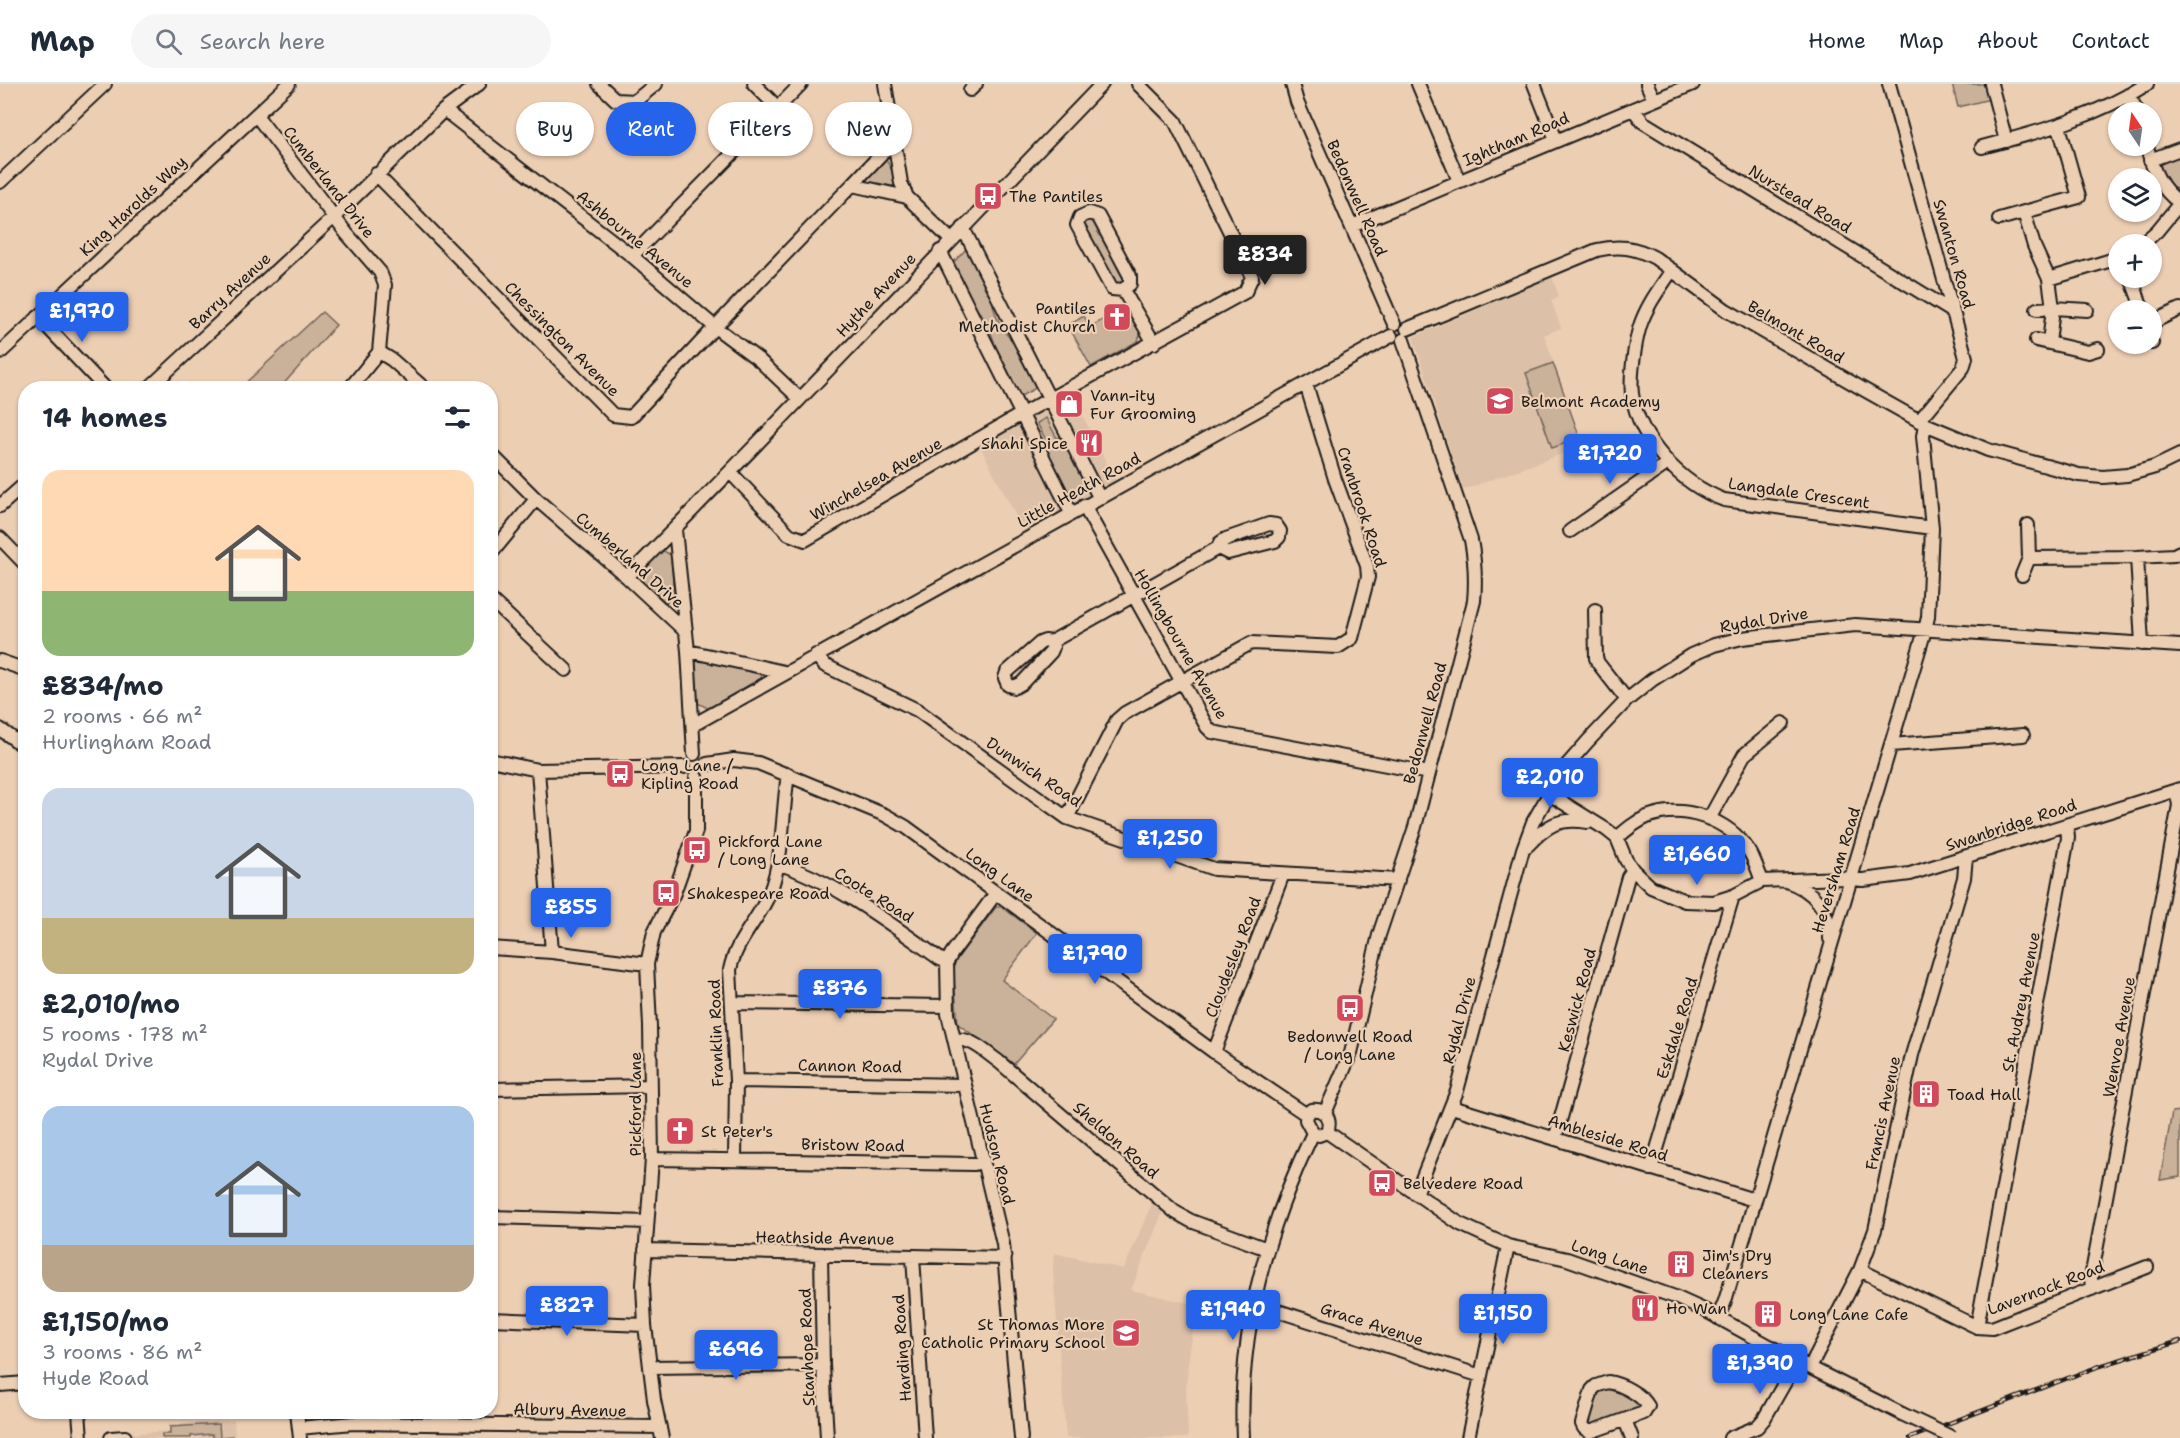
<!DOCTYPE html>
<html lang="en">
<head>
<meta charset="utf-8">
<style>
	body { margin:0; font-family:"Shantell Sans",sans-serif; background:#f6f6f7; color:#1f2937; height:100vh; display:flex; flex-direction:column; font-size:22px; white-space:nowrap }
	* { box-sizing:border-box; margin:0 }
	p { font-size:20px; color:#747a83 }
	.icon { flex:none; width:33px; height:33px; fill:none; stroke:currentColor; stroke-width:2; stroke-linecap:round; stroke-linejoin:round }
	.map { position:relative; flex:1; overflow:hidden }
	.details { position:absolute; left:18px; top:297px; width:480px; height:1038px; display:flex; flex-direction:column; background:#fff; border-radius:24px; box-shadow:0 2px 4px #0004 }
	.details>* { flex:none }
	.top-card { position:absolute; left:516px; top:18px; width:570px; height:54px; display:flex; gap:12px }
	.needle { width:39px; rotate:347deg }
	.controls { position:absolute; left:2108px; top:18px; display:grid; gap:12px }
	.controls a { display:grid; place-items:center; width:54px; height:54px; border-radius:50%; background:#fff; box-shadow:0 2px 4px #0004; font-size:30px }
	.price { position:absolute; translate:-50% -51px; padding:0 14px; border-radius:6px; background:#2563eb; color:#fff; font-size:20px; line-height:39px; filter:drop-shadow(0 2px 3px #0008) }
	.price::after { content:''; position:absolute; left:50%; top:36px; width:18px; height:14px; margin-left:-9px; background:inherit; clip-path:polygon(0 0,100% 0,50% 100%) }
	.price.on { background:#222; color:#fff }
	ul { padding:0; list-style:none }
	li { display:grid; align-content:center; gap:12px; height:318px; padding:0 24px }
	li span { display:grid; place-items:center; height:186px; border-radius:18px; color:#555 }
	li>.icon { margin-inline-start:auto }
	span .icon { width:108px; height:108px; fill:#fffc; stroke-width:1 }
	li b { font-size:26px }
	h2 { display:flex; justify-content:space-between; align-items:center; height:72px; padding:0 24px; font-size:26px }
	.chip { padding:0 21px; border-radius:27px; background:#fff; box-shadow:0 2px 4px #0004; font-size:21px; line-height:54px }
	.chip.on { background:#2563eb; color:#fff }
	header { display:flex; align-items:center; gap:36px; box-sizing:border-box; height:84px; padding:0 30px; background:#fff; border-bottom:2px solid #e0e1e3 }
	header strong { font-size:28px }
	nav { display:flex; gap:33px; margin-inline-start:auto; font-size:21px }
	.search { width:420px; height:54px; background:#f6f6f7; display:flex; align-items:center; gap:15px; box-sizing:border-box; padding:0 21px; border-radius:33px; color:#747a83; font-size:22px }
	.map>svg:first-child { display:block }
	.built { fill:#dcc0a7 }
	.green { fill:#cab19a; stroke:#73665b; stroke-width:1.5 }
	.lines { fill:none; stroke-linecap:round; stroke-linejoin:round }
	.minor-casing { stroke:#1c1c1c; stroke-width:16 }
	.minor { stroke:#ecceb3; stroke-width:12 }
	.rail-casing { stroke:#1c1c1c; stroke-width:4.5 }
	.rail { stroke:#ecceb3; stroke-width:2; stroke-dasharray:7; stroke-linecap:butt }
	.minor-bridge-casing { stroke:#1c1c1c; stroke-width:16; stroke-linecap:butt }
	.minor-bridge { stroke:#ecceb3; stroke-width:12 }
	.labels { text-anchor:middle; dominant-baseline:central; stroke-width:4.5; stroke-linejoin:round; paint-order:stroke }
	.street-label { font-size:16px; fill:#1c1c1c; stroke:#ecceb3 }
	.poi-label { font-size:16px; fill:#1c1c1c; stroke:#ecceb3; text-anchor:start }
</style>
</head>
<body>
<header>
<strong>Map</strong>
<div class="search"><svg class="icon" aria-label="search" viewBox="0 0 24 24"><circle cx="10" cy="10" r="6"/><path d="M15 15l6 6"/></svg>Search here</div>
<nav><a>Home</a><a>Map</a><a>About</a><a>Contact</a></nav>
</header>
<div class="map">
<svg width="2180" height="1354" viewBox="0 0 2180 1354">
	<rect width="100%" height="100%" fill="#ecceb3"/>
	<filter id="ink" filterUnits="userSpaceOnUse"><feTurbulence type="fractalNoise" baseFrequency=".0167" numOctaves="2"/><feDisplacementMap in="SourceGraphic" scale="12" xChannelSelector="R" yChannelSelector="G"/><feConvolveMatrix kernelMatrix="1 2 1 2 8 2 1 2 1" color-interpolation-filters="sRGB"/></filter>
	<g filter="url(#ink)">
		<path class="built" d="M1552 193 1559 213 1551 216 1561 244 1544 251 1580 354 1584 362 1463 406 1413 253Z
			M1071 309 1118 401 1024 448 978 358Z
			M1152 1119 1163 1127 1131 1206 1197 1221 1188 1279 1186 1305 1188 1354H1066L1053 1187 1054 1169 1124 1185Z
			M234 1336 235 1354H126V1350L169 1347V1341Z"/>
		<path class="green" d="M1952 0H1986L1990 15 1958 23Z
			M2180 70V113C2172 105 2159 93 2159 81Z
			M884 74 886 75 897 97 894 102 869 100 867 97 868 93Z
			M1089 129 1130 200 1112 205 1080 133Z
			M967 164 993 213C991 226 1004 252 1015 258L1038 303 1017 314 995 268C996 255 984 229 972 222L952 180Z
			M1126 223 1141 248 1138 257 1091 283 1068 241 1084 232 1090 243Z
			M322 228 336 241 280 304H240Z
			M1553 279 1580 354 1552 364 1526 289Z
			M1046 334 1057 354 1063 352 1088 402 1068 412 1042 362 1047 358 1037 339Z
			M662 466 671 471 674 513 666 518 643 499 641 488Z
			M698 575 759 587 762 590 761 594 709 625 698 619 695 579Z
			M996 823H1002L1037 849 1002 896 1053 935 1014 980 958 940 953 884 956 876Z
			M2180 1027V1093L2160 1096 2172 1028Z
			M1610 1302 1640 1318 1642 1324 1592 1343 1586 1340 1595 1307Z
			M219 1340 220 1353 232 1352V1354H213L212 1350 191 1352V1354H162V1350H170V1343Z"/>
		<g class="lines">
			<g class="minor-casing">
				<path id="minor" d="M599 0 616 16 635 17 656 0
					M754 0 778 24
					M885 0 901 99 907 113 951 156
					M1292 0 1297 18 1394 240
					M1418 0 1459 97
					M1534 0 1556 56
					M1647 0 1654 16
					M1889 0 1966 274 1963 284 1919 337
					M1991 0 2006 57
					M970 6 976 0
					M2128 11 2138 28
					M1633 25 1643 38 1953 228
					M444 26 632 172 715 243 759 276 800 315
					M256 31 347 150 380 188 385 201 379 268 392 276 424 304
					M2059 42 2079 113 2024 128 2034 162 2049 195 2053 224 2087 226
					M1982 63C2039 48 2096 33 2147 0
					M2150 76 2180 65
					M376 90 613 331 631 333 715 243 852 101 907 113
					M0 98 105 0
					M852 101 886 65 895 62
					M1089 129 1098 132 1130 192V200L1123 206 1112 205 1077 141 1080 133Z
					M1999 135 2024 128
					M1352 142 1693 0
					M963 144 1099 413
					M2142 160 2157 147 2180 119C2160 105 2152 85 2147 62
					M940 167 1071 429
					M632 172 801 0
					M1672 186C1660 204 1647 221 1640 242 1635 258 1630 293 1632 310 1639 357 1681 400 1724 416L1932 444
					M2131 194 2143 226
					M2049 195 2118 174
					M1123 206 1154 259
					M2037 225 2053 224 2049 259
					M38 233 105 304
					M2151 239 2180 225
					M1407 245 1597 166C1619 161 1635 163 1655 174L1726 226 1861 304 1925 340 1988 366 2079 391 2103 393 2127 391 2155 383 2180 371
					M2036 256 2088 268 2098 265
					M2151 256 2152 259
					M0 269 289 0
					M149 304 334 133 444 26 479 0
					M350 304 379 268
					M490 369 536 415 627 493 685 547
					M731 389 789 450 805 456 1020 331 1245 208 1252 193 1175 37 1138 0
					M0 422 26 399
					M1084 422 1207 643 1212 648 1429 689
					M2028 441 2029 474
					M675 446 688 567 694 670
					M1570 447 1668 379
					M0 454 26 481
					M490 471 536 415
					M2137 473 2142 560
					M2022 491 2029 474 2137 473 2174 471 2180 468
					M627 493C787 331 944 164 1102 0
					M490 515 566 586
					M1595 526 1596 574 1598 579 1627 616
					M1051 558 1053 563 1051 568 1022 599 1015 603 1008 601 1005 594 1007 588 1040 559 1045 557 1051 558 1218 464 1220 459 1226 455 1269 440 1276 441 1280 447 1279 453 1275 457 1228 469 1218 464
					M688 567 784 588
					M816 571 824 581 917 626 1067 734 1214 785 1398 796
					M0 577 26 586
					M693 641 1391 252
					M0 645 26 664
					M1891 661 2023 651
					M490 676 538 686 684 683
					M707 680 734 676 758 679 885 731 906 743 1214 968 1307 1031 1306 1036 1313 1049 1319 1051 1327 1048
					M538 686 552 868
					M1549 710 1607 746 1617 754 1626 776 1633 786 1651 803 1685 817 1714 818 1733 812 1762 797 1841 794 1863 796 1910 790 2180 705
					M1067 734 1117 636 1125 629 1251 559 1338 563 1352 554 1368 493 1367 482 1335 395 1306 300
					M1709 735 1744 671 1783 639
					M1617 754C1626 746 1635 738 1647 733 1683 719 1728 735 1749 767 1755 776 1758 787 1762 797
					M1527 762C1547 741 1559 733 1588 738
					M778 779C839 800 889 839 940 875L947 878
					M1786 797C1814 806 1830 826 1830 855
					M996 809 952 869 947 878 948 930 1003 1160 1021 1354
					M490 864 552 868 647 880
					M733 919 947 922
					M954 956C971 953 984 967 998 977L1175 1128 1191 1137 1267 1165
					M1214 968 1283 790
					M736 997 964 1001
					M490 1005 651 1002
					M1452 1023 1754 1116
					M1325 1029 1351 969 1379 851 1415 743 1474 517C1476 495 1475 477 1471 456L1403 256
					M1307 1031 1311 1026C1325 1024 1332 1035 1327 1048
					M1327 1048 1460 1140 1508 1162 1567 1175 1675 1213 1706 1227 1797 1277 1902 1330
					M1555 1055 1628 793 1633 786
					M652 1075 974 1080 982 1078
					M735 1075 736 997 730 886C736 855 759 836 770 808 784 771 782 729 788 690
					M1651 1085 1733 812
					M1416 1110 1457 1007 1523 765 1533 738 1549 710 1567 681 1588 657 1627 616 1652 596 1691 571 1714 561 1742 554 1855 541 2180 562
					M490 1133 647 1138
					M645 1166 1005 1174
					M821 1170 823 1281 827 1354
					M913 1173 925 1354
					M1860 1186 1977 1243 1992 1244 2147 1183
					M2092 1205 2091 1194 2179 721 2176 706
					M1253 1219 1481 1292
					M1718 1234 1725 1217 1925 546 1928 533 1932 444 1923 352 1925 340
					M490 1235 645 1241
					M1977 1243 2068 754 2067 741
					M650 1283 823 1281
					M1810 1283 1860 1186 1875 1146 1912 971 1964 794 1966 773
					M1608 1298C1621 1300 1641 1310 1648 1322L1644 1329 1590 1348 1584 1344 1582 1340 1592 1306 1596 1302Z
					M0 1301 26 1299
					M79 1328 81 1354
					M297 1328 300 1354
					M1625 1336 1632 1354
					M299 1344 353 1339 660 1343
					M111 1354 125 1353
					M662 1354 654 1316 645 1241 643 1201 652 1075 650 942 647 880 654 848 674 809 696 747V693
					M1243 1354C1238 1248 1267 1144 1313 1049
					M1468 1354 1508 1162
					M1730 1354 1757 1343 1764 1335 1797 1277"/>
			</g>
			<use href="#minor" class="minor"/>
			<g class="rail-casing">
				<path id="rail" d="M1910 1354 2097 1283 2180 1257"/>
			</g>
			<use href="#rail" class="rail"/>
			<g class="minor-bridge-casing">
				<path id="minor-bridge" d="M1902 1330 1953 1354"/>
			</g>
			<use href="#minor-bridge" class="minor-bridge"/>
		</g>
	</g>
	<defs>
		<g id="bus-square" transform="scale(1.5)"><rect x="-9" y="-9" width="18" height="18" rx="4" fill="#d1495b" stroke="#ecceb3"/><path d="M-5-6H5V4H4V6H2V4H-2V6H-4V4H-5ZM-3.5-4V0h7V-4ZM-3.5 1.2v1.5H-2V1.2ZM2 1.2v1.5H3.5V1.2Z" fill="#fff"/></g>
		<g id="church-square" transform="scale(1.5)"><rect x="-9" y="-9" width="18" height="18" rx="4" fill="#d1495b" stroke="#ecceb3"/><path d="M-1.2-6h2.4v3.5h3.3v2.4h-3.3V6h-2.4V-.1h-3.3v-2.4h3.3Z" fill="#fff"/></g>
		<g id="school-square" transform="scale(1.5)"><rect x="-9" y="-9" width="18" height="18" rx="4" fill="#d1495b" stroke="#ecceb3"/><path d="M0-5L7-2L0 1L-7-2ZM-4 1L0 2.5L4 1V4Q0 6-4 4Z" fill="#fff"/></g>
		<g id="shop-square" transform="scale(1.5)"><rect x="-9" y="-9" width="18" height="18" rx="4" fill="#d1495b" stroke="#ecceb3"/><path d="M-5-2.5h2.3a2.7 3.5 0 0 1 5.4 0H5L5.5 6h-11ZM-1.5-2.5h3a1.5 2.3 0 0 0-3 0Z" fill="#fff"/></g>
		<g id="restaurant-square" transform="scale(1.5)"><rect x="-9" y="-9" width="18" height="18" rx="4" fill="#d1495b" stroke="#ecceb3"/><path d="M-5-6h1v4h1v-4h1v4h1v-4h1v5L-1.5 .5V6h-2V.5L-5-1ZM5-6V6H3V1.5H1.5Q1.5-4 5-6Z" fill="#fff"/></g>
		<g id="building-square" transform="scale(1.5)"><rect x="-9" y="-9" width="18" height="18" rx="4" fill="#d1495b" stroke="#ecceb3"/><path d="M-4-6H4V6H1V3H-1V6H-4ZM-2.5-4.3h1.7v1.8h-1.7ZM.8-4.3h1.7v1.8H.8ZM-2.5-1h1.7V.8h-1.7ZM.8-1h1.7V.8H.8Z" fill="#fff"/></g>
	</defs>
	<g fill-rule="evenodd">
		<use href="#bus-square" x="988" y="112"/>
		<use href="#church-square" x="1117" y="233"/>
		<use href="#school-square" x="1500" y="317"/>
		<use href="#shop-square" x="1069" y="320"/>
		<use href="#restaurant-square" x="1089" y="359"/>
		<use href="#bus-square" x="620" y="690"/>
		<use href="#bus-square" x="697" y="766"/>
		<use href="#bus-square" x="666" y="809"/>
		<use href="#bus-square" x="1350" y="924"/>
		<use href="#building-square" x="1926" y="1010"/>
		<use href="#church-square" x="680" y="1047"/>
		<use href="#bus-square" x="1382" y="1099"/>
		<use href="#building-square" x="1681" y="1180"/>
		<use href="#restaurant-square" x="1645" y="1224"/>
		<use href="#building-square" x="1768" y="1230"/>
		<use href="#school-square" x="1126" y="1249"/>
	</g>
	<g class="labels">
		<g class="street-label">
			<text transform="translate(1516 55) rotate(-23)">Ightham Road</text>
			<text transform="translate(329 98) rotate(52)">Cumberland Drive</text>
			<text transform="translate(1357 114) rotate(66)">Bedonwell Road</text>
			<text transform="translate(1800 115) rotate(31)">Nurstead Road</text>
			<text transform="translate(133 122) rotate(-43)">King Harolds Way</text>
			<text transform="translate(635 155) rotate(39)">Ashbourne Avenue</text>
			<text transform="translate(1954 170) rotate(74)">Swanton Road</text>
			<text transform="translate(230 207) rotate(-43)">Barry Avenue</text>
			<text transform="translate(876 211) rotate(-47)">Hythe Avenue</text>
			<text transform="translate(1796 248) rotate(30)">Belmont Road</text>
			<text transform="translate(562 255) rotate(45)">Chessington Avenue</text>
			<text transform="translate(876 395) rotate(-30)">Winchelsea Avenue</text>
			<text transform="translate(1079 406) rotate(-29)">Little Heath Road</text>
			<text transform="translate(1799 409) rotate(8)">Langdale Crescent</text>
			<text transform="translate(1362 423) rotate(72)">Cranbrook Road</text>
			<text transform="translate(630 476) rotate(41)">Cumberland Drive</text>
			<text transform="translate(1764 536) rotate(-9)">Rydal Drive</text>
			<text transform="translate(1181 560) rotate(60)">Hollingbourne Avenue</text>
			<text transform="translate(1425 639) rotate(-75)">Bedonwell Road</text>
			<text transform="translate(1034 688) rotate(34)">Dunwich Road</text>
			<text transform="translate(2011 741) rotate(-18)">Swanbridge Road</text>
			<text transform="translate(1836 786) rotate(-73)">Heversham Road</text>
			<text transform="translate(1000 791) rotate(36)">Long Lane</text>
			<text transform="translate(874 811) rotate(32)">Coote Road</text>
			<text transform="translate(1233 873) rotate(-69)">Cloudesley Road</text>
			<text transform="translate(1577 916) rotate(-75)">Keswick Road</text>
			<text transform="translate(2021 918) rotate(-79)">St. Audrey Avenue</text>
			<text transform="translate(1459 936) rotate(-75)">Rydal Drive</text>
			<text transform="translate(1677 944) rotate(-73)">Eskdale Road</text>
			<text transform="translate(716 949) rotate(-92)">Franklin Road</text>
			<text transform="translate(2119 953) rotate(-80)">Wenvoe Avenue</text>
			<text transform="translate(850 982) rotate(1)">Cannon Road</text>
			<text transform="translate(635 1020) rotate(-90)">Pickford Lane</text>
			<text transform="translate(1883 1029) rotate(-78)">Francis Avenue</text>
			<text transform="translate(1608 1054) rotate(17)">Ambleside Road</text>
			<text transform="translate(1116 1056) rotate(41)">Sheldon Road</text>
			<text transform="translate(853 1061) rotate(1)">Bristow Road</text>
			<text transform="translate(997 1070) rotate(76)">Hudson Road</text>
			<text transform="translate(825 1154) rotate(1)">Heathside Avenue</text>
			<text transform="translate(1610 1173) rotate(18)">Long Lane</text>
			<text transform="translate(2046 1204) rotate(-21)">Lavernock Road</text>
			<text transform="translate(1372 1240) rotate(18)">Grace Avenue</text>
			<text transform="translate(807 1263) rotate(-92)">Stanhope Road</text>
			<text transform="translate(902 1264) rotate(-94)">Harding Road</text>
			<text transform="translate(570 1326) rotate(1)">Albury Avenue</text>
		</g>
		<g class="poi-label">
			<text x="1009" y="112">The Pantiles</text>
			<text x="1096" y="224" text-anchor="end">Pantiles<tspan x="1096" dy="18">Methodist Church</tspan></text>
			<text x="1090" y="311">Vann-ity<tspan x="1090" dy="18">Fur Grooming</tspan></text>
			<text x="1521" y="317">Belmont Academy</text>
			<text x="1068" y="359" text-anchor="end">Shahi Spice</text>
			<text x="641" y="681">Long Lane /<tspan x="641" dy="18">Kipling Road</tspan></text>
			<text x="718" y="757">Pickford Lane<tspan x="718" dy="18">/ Long Lane</tspan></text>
			<text x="687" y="809">Shakespeare Road</text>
			<text x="1350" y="952" text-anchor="middle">Bedonwell Road<tspan x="1350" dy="18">/ Long Lane</tspan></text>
			<text x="1947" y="1010">Toad Hall</text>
			<text x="701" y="1047">St Peter's</text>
			<text x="1403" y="1099">Belvedere Road</text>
			<text x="1702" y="1171">Jim's Dry<tspan x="1702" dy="18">Cleaners</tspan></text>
			<text x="1666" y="1224">Ho Wan</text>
			<text x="1789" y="1230">Long Lane Cafe</text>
			<text x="1105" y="1240" text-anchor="end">St Thomas More<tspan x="1105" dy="18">Catholic Primary School</tspan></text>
		</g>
	</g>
</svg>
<div class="controls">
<a><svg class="needle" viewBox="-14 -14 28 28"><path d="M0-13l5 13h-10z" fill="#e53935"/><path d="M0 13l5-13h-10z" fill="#747a83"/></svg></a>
<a><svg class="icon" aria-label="layers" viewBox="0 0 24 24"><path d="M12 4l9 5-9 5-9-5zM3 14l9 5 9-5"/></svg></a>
<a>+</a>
<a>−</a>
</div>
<b class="price on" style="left:1265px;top:202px">£834</b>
<b class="price" style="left:82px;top:259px">£1,970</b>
<b class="price" style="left:1610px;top:401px">£1,720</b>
<b class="price" style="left:1550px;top:725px">£2,010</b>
<b class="price" style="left:1170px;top:786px">£1,250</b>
<b class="price" style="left:1697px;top:802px">£1,660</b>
<b class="price" style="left:571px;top:855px">£855</b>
<b class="price" style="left:1095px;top:901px">£1,790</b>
<b class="price" style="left:840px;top:936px">£876</b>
<b class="price" style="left:567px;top:1253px">£827</b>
<b class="price" style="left:1233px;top:1257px">£1,940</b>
<b class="price" style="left:1503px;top:1261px">£1,150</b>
<b class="price" style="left:736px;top:1297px">£696</b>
<b class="price" style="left:1760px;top:1311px">£1,390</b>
<div class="top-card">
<a class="chip">Buy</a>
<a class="chip on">Rent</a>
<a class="chip">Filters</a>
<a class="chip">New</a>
</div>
<section class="details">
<h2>14 homes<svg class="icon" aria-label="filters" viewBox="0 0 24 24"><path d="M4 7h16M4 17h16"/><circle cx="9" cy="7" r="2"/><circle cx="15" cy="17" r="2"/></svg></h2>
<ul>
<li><span style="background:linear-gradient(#ffd9b3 65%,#8fb573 0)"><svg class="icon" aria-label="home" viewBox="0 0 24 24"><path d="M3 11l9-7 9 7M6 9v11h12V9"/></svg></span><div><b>£834/mo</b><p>2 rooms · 66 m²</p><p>Hurlingham Road</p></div></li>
<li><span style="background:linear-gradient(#c9d6e8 70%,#c2b280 0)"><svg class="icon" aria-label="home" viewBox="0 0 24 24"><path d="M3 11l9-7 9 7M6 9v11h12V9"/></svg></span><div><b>£2,010/mo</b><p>5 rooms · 178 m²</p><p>Rydal Drive</p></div></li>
<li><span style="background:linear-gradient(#a9c7e8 75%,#b9a48a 0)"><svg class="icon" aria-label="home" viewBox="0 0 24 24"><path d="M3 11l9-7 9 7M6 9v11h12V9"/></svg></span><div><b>£1,150/mo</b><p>3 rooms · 86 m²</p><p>Hyde Road</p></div></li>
</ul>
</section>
</div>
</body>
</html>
